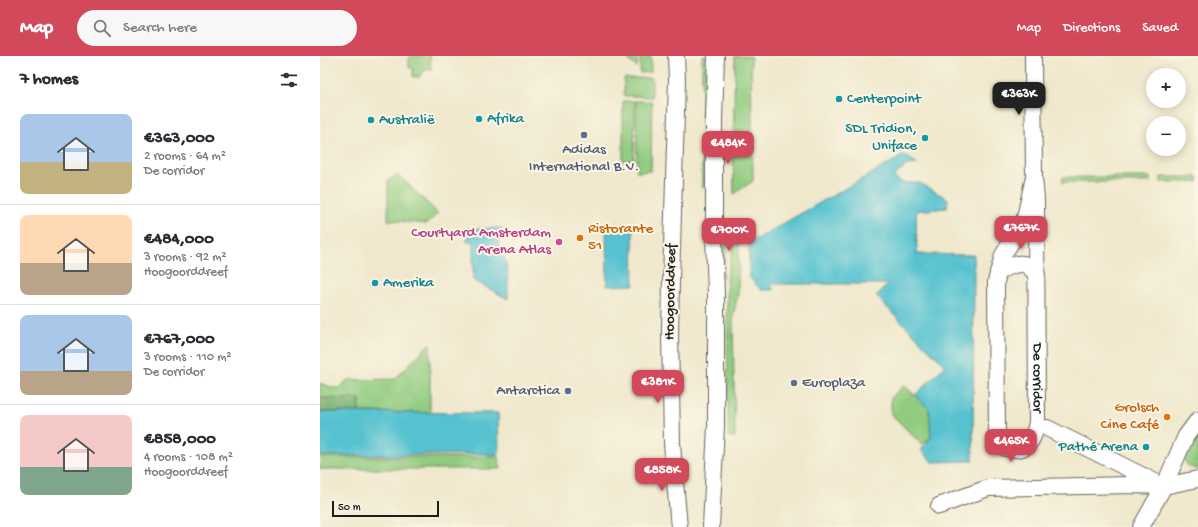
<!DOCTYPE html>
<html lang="en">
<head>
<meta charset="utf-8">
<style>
	body { margin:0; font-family:"Gochi Hand",sans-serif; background:#f7f7f7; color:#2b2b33; height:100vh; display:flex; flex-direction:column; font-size:15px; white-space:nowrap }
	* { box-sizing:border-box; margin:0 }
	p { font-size:13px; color:#7c7c81 }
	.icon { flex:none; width:22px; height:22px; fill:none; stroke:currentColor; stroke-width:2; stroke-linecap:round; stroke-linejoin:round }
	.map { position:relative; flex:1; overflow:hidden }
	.panel { display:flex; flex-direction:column; background:#fff; width:320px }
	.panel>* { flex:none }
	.controls { position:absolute; left:826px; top:12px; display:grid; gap:8px }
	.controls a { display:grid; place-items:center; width:40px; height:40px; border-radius:50%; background:#fff; box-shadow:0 2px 10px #0003; font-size:20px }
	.scale { position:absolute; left:12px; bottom:10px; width:107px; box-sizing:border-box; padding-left:4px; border:2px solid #1c1c1c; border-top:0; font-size:11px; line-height:14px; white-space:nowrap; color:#1c1c1c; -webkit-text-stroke:3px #fcf5e5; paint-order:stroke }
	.price { position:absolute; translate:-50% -34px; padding:0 9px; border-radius:8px; background:#d1495b; color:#fff; font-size:13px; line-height:26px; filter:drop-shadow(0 1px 2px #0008) }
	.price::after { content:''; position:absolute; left:50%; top:24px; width:12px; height:9px; margin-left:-6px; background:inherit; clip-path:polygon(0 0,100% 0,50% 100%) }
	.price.selected { background:#222; color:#fff }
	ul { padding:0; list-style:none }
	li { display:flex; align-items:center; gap:12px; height:100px; padding:0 20px }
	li+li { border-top:1px solid #e1e1e2 }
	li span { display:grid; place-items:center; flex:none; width:112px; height:80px; border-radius:8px; color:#555 }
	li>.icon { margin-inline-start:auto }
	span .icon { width:48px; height:48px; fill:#fffc; stroke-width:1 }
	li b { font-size:17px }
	h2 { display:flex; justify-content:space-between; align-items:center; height:48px; padding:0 20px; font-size:17px }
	header { display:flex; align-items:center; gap:24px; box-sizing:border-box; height:56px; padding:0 20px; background:#d1495b; color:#fff }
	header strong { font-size:19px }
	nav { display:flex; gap:22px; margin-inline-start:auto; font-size:14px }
	.search { width:280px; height:36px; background:#f7f7f7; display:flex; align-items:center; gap:10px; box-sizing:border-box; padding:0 14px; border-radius:22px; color:#7c7c81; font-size:15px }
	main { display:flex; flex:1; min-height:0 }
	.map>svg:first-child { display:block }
	.green { fill:#90cb7f; stroke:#56744e }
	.forest { fill:#74af6e; stroke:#486645 }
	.water { fill:#56c2d0; stroke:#396f76 }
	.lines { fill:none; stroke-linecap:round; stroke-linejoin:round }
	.minor-casing { stroke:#66635a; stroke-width:18 }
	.minor { stroke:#fff; stroke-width:16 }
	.culture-dot { fill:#0f9aa8; stroke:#fcf5e5; stroke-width:1.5 }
	.service-dot { fill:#5c6f8a; stroke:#fcf5e5; stroke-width:1.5 }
	.food-dot { fill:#e8710a; stroke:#fcf5e5; stroke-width:1.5 }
	.hotel-dot { fill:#d1479c; stroke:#fcf5e5; stroke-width:1.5 }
	.labels { text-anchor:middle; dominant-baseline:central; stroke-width:4; stroke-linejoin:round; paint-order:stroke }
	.culture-label { font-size:15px; fill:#0d838f; stroke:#fcf5e5; text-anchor:start }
	.service-label { font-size:15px; fill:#4e5e75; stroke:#fcf5e5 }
	.food-label { font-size:15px; fill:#c56008; stroke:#fcf5e5; text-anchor:start }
	.hotel-label { font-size:15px; fill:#b23c85; stroke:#fcf5e5; text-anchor:end }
	.street-label { font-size:15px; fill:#1c1c1c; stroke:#fcf5e5 }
</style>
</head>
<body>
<header>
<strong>Map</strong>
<div class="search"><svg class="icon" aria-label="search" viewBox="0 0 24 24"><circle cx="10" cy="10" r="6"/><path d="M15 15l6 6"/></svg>Search here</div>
<nav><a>Map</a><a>Directions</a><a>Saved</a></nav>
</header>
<main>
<section class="panel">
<h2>7 homes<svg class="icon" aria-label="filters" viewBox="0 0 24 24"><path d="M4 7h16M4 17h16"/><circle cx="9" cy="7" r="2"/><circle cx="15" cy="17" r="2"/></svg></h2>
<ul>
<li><span style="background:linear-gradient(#a9c7e8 60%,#c2b280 0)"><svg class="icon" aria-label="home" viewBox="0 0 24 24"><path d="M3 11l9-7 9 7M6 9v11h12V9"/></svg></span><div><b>€363,000</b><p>2 rooms · 64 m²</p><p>De corridor</p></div></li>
<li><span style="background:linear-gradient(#ffd9b3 60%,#b9a48a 0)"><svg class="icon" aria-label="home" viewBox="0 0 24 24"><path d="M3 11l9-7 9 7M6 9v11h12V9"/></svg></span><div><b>€484,000</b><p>3 rooms · 92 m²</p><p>Hoogoorddreef</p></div></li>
<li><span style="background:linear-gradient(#a9c7e8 70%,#b9a48a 0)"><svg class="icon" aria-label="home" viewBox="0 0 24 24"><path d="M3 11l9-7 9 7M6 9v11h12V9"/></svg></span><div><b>€767,000</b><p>3 rooms · 110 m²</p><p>De corridor</p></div></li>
<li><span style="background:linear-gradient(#f6c9c9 65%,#7fa58c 0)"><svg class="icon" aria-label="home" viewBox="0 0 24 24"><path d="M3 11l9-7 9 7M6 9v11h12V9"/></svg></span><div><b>€858,000</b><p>4 rooms · 108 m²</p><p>Hoogoorddreef</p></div></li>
</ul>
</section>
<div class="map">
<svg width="878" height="471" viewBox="0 0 878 471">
	<rect width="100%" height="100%" fill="#fcf5e5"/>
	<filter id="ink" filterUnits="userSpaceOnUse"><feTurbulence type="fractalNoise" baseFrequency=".025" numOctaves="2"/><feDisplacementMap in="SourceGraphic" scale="8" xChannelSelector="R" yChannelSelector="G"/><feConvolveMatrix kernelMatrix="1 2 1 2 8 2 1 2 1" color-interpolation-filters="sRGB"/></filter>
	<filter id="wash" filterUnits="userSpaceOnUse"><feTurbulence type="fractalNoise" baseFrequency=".012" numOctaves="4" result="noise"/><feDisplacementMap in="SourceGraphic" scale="16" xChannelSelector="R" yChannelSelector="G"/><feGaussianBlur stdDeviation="0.9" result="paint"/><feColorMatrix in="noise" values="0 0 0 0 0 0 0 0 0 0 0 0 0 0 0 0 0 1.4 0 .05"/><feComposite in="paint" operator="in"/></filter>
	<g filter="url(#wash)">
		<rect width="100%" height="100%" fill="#efe8cc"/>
		<path class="green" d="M89 0H110L111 14H105L99 21H93V12H89Z
			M309 0H317V11L309 5Z
			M320 0H331V16L320 17Z
			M382 0H387V119L384 131H382Z
			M415 0H431L433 125 414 138 413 94Z
			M304 22H332V41L304 40Z
			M303 45H315L314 104 303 105Z
			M316 45H332L331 115 317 116Z
			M77 118 118 157 107 168 68 164V125Z
			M743 121H830V126H742Z
			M841 121H878V126H841Z
			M401 182 408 183 402 222Z
			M415 183 419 184 418 238 413 261 415 381H408L407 220Z
			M110 287V357L39 356 40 343 0 342V327L14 332H20L27 324 75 323Z
			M584 329 609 353 611 381 602 389 571 358V342Z
			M878 371V413C870 412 866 410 864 402Z
			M0 401H178L181 413H0Z"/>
		<path class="forest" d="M0 342 40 343 39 356H0Z"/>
		<path class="water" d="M584 99 598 108 587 109 573 121 583 127H600L628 143 627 152 596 155 597 198 654 199 653 405 612 406 601 394 611 381 609 353 595 339 625 310 556 240 568 228H450L454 234H441L429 221V187Z
			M182 172C173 191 184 196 187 212 188 222 188 233 188 243L153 224V186H147L148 173Z
			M313 172 314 229 287 230 286 173Z
			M0 356 178 357 179 398 0 400Z"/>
	</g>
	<g filter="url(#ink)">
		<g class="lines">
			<g class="minor-casing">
				<g id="minor">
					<path d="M356 0 357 24 351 225 350 277 352 387 354 414 359 471"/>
					<path id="s1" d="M713 0 714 121 716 143 717 367C714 379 711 391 699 393 695 394 689 392 685 392L677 382 676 226 683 199 704 166 714 121"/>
					<path d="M678 216C686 212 697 205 707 209 710 211 714 216 717 219"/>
					<path d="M727 372 835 426"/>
					<path d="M619 450 668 432 812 429 844 430 878 423"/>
					<path d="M391 471 396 370V239L394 179V64L396 0"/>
					<path d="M821 471 844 430 866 380 878 364"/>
				</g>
			</g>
			<use href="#minor" class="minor"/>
		</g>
	</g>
	<g class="culture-dot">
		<circle cx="519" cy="43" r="4"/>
		<circle cx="159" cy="63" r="4"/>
		<circle cx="51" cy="64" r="4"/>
		<circle cx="605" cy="82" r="4"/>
		<circle cx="55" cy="227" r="4"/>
		<circle cx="826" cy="391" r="4"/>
	</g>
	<g class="service-dot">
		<circle cx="264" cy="79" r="4"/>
		<circle cx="474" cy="327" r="4"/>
		<circle cx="248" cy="335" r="4"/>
	</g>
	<g class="food-dot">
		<circle cx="260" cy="182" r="4"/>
		<circle cx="847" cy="361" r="4"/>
	</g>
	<circle class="hotel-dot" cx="239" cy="186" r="4"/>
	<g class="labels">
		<g class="culture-label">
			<text x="527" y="43">Centerpoint</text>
			<text x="167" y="63">Afrika</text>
			<text x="59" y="64">Australië</text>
			<text x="597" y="73" text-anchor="end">SDL Tridion,<tspan x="597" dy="17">Uniface</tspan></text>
			<text x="63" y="227">Amerika</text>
			<text x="818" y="391" text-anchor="end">Pathé Arena</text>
		</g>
		<g class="service-label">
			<text x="264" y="94">Adidas<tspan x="264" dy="17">International B.V.</tspan></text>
			<text x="482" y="327" text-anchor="start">Europlaza</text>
			<text x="240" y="335" text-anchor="end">Antarctica</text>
		</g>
		<g class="food-label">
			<text x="268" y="173">Ristorante<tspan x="268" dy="17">51</tspan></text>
			<text x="839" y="352" text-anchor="end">Grolsch<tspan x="839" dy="17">Cine Café</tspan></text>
		</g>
		<g class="hotel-label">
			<text x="231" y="177">Courtyard Amsterdam<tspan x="231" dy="17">Arena Atlas</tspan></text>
		</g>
		<g class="street-label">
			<text transform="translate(351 236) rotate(-89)">Hoogoorddreef</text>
			<text stroke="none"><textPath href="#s1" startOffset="322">De corridor</textPath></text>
		</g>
	</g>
</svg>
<div class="controls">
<a>+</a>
<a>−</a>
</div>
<div class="scale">50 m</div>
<b class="price selected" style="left:699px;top:60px">€363K</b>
<b class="price" style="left:408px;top:109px">€484K</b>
<b class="price" style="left:701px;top:194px">€767K</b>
<b class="price" style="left:409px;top:196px">€700K</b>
<b class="price" style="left:338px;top:348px">€381K</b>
<b class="price" style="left:691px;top:407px">€465K</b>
<b class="price" style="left:342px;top:436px">€858K</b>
</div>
</main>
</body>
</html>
